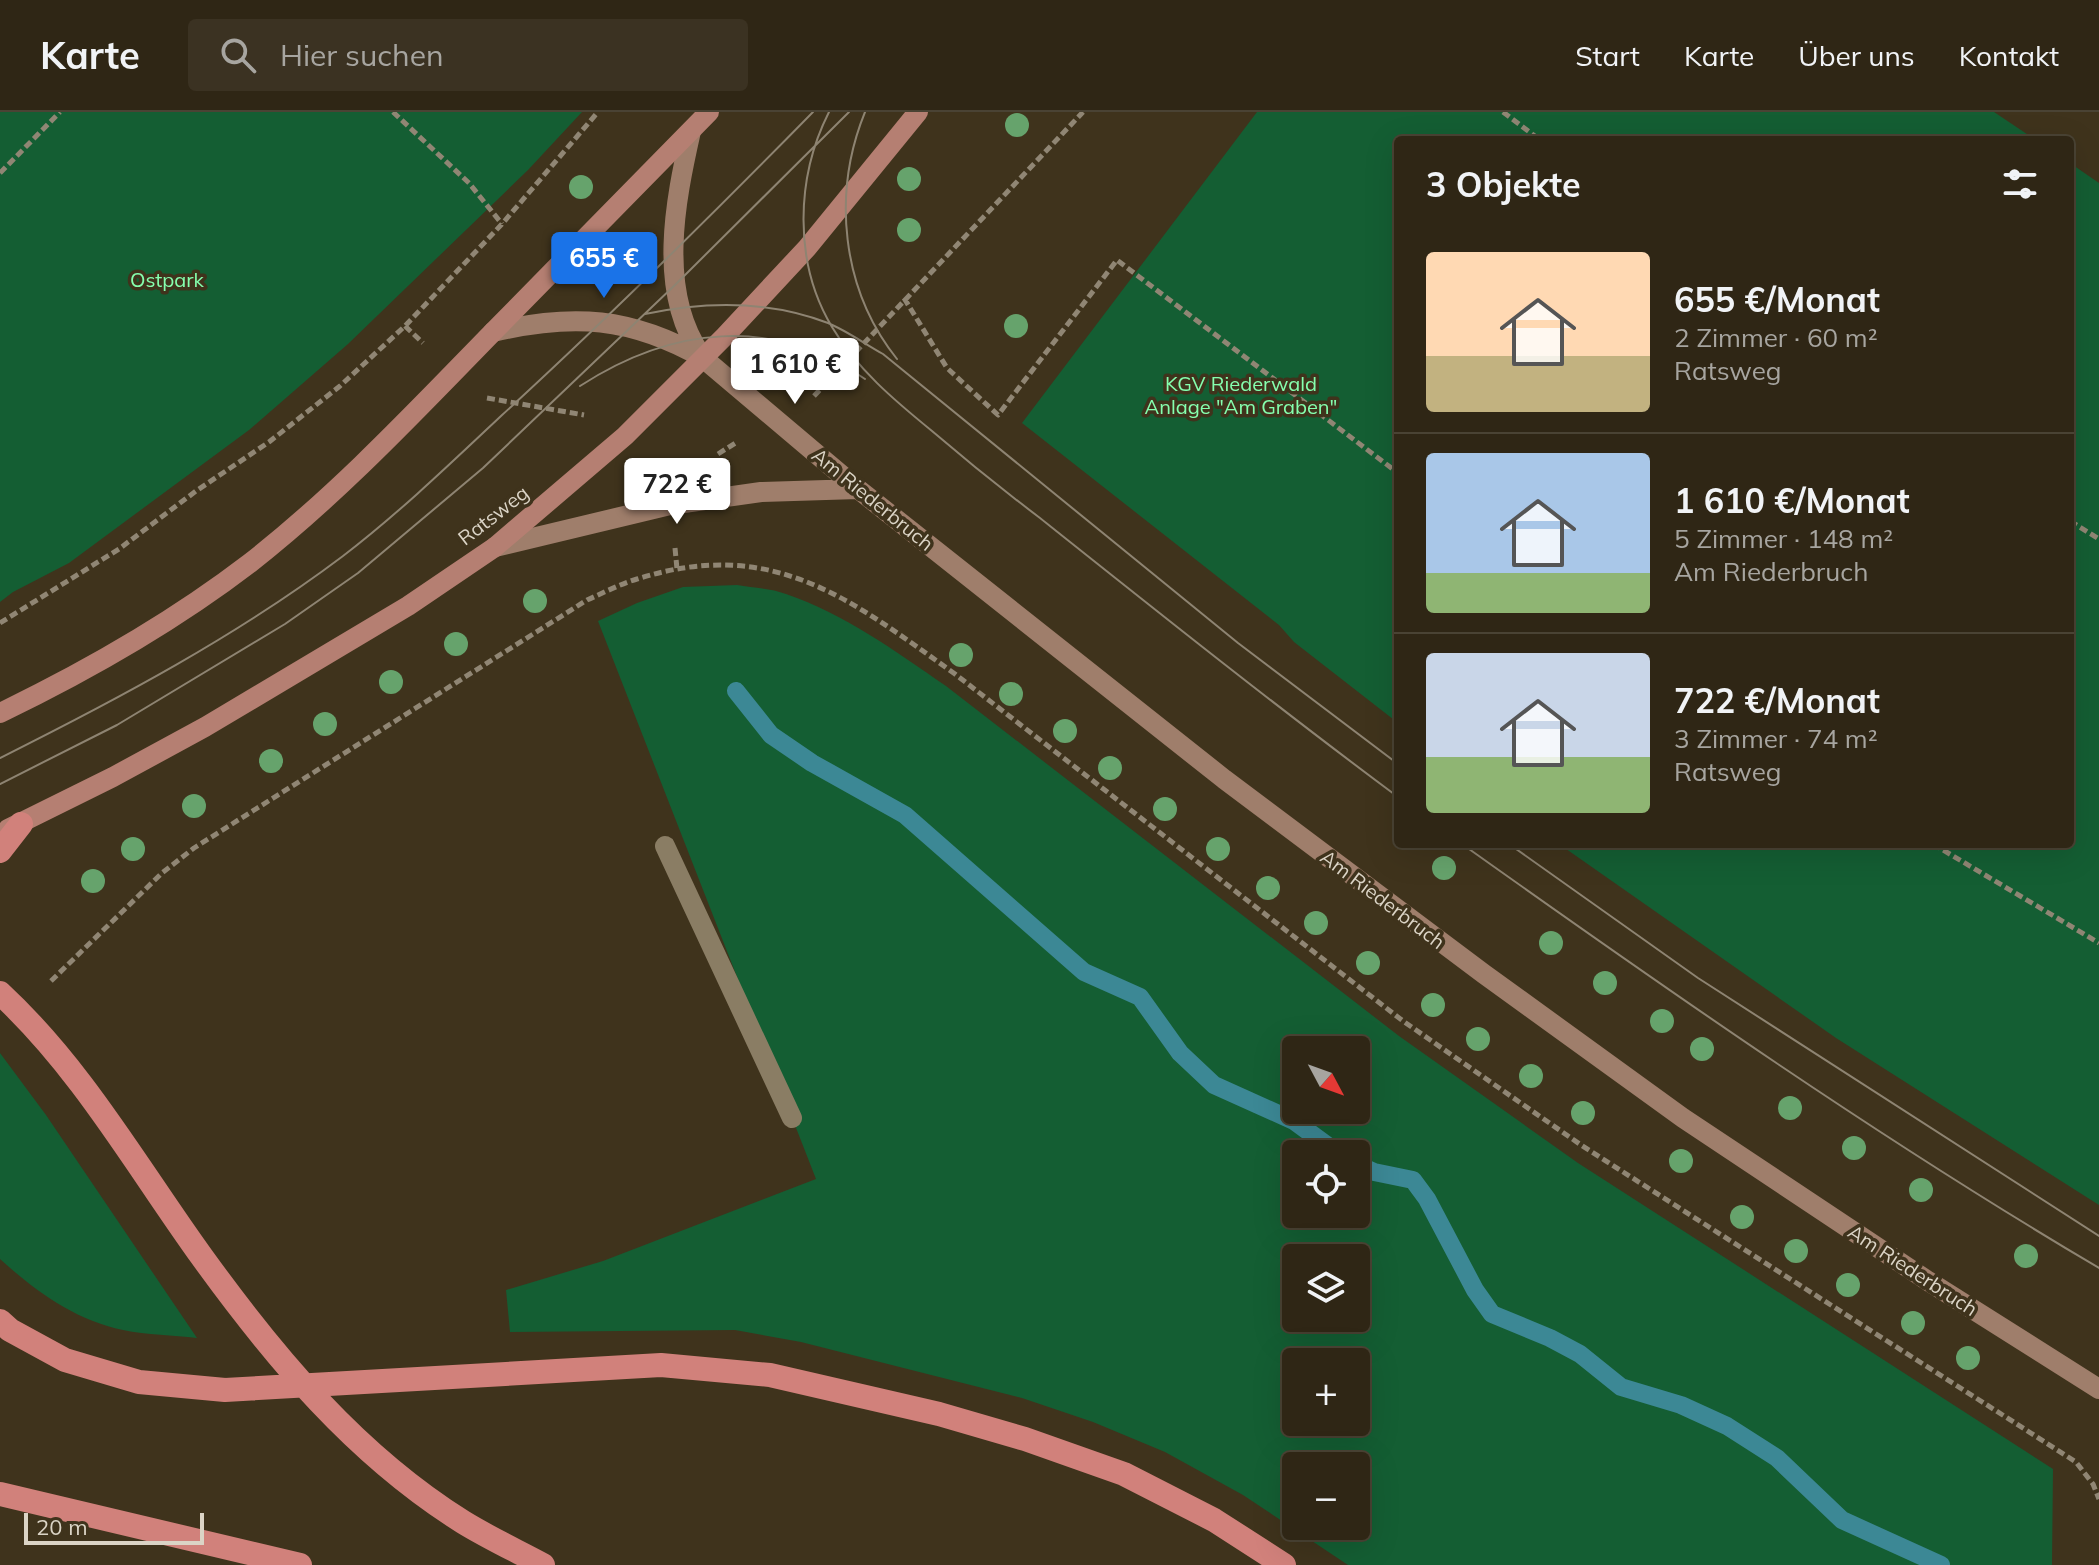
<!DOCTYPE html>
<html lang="de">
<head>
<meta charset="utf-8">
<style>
	body { margin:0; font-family:Mulish,sans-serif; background:#3b3222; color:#f1f3f6; height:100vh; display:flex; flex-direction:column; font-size:30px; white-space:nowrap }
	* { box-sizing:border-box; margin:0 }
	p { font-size:26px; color:#a7a5a0 }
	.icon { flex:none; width:44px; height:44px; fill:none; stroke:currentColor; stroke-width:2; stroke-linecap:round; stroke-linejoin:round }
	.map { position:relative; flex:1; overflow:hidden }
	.details { position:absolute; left:1394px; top:24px; width:680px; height:712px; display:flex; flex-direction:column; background:#2f2615; border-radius:8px; box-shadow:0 8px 32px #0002,0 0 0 2px #4a4334 }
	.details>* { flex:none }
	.needle { width:52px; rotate:131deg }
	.tools { position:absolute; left:1282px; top:924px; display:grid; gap:16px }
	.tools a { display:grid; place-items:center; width:88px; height:88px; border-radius:8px; background:#2f2615; box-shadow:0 8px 32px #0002,0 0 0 2px #4a4334; font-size:40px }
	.scale { position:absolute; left:24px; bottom:20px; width:180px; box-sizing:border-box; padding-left:8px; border:4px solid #dbd4c6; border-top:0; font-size:22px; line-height:28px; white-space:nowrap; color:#dbd4c6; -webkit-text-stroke:6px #3f331c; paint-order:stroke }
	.price { position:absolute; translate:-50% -68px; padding:0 18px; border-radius:8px; background:#fff; color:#222; font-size:26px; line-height:52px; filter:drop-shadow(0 2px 4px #0008) }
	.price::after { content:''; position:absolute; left:50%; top:48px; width:24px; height:18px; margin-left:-12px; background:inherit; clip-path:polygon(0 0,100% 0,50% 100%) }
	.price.on { background:#1a73e8; color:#fff }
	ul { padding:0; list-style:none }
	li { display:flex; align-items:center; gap:24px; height:200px; padding:0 32px }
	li+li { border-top:2px solid #4a4334 }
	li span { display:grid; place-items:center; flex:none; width:224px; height:160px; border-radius:8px; color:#555 }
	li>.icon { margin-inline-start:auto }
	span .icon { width:96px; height:96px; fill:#fffc; stroke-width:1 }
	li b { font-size:34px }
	h2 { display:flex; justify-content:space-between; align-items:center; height:96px; padding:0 32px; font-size:34px }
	header { display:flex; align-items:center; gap:48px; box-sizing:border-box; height:112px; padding:0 40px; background:#2f2615; border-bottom:2px solid #4a4334 }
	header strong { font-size:38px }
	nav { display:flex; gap:44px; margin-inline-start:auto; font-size:28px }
	.search { width:560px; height:72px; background:#3b3222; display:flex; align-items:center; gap:20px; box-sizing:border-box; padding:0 28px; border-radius:8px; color:#a7a5a0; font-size:30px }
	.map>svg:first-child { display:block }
	.green { fill:#145e33; fill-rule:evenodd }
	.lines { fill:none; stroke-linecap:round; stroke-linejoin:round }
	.stream { stroke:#3c8895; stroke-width:18 }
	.path { stroke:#908674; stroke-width:5; stroke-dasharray:8 4; stroke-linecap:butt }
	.lane { stroke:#8a7d64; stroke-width:20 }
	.secondary { stroke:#9f7e6b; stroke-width:20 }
	.primary { stroke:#b57f72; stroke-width:20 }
	.highway { stroke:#d1817b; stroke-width:24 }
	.tram { stroke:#8e8472; stroke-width:2 }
	.tree { fill:#66a36c }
	.labels { text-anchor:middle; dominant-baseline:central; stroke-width:7; stroke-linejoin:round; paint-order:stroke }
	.park-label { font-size:20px; fill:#85ffae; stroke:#3f331c }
	.street-label { font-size:20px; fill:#dbd4c6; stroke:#3f331c }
</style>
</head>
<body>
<header>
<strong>Karte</strong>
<div class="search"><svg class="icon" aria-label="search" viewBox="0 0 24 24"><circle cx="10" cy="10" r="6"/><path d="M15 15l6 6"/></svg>Hier suchen</div>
<nav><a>Start</a><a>Karte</a><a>Über uns</a><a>Kontakt</a></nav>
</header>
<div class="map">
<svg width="2099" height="1453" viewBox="0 0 2099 1453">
	<rect width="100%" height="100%" fill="#3f331c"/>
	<path class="green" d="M0 0H582L528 58 348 232 249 318 69 451 13 480 0 490Z
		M1257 0H1994L2036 28H1398V611L1294 530 1279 513 1022 311Z
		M2070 51 2099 71V1093L1836 926 1559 732H2070Z
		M737 473C753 476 771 476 786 482 845 502 895 539 946 574L1399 924 1578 1051 2053 1357 2052 1453H1348L1243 1383 1165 1340 1093 1310 1022 1286 801 1230 735 1218 510 1220 506 1178 603 1149 816 1067 598 509 637 491 683 475ZM1296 938H1356V998H1296ZM1296 1042H1356V1102H1296ZM1296 1146H1356V1206H1296ZM1296 1250H1356V1310H1296ZM1296 1354H1356V1414H1296Z
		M0 941 46 1003 197 1226C173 1223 147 1223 123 1218 75 1208 35 1179 0 1147Z"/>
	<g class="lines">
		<path class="stream" d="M736 579 771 623 812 651 905 703 1084 860 1140 885 1180 941 1214 973 1294 1009 1339 1042
			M1356 1052 1374 1060 1413 1068 1427 1087 1475 1178 1492 1202 1550 1226 1580 1242 1621 1275 1681 1293 1727 1314 1777 1346 1842 1408 1941 1453"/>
		<path class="path" d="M393 0 469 71 502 112
			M1503 0 1540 28
			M0 61 60 0
			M904 186 947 256 998 303 1117 148 1398 361
			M405 214 423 231
			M814 284 1083 0
			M487 286 584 303
			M718 342 737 330
			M2070 409 2099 427
			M675 436 677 457
			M0 511 119 437 196 379 269 330 340 274 405 214 502 112 598 0
			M1933 732 2099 831
			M51 869 162 761 194 736 587 488C603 481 620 472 637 467 773 424 850 487 955 562L1403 909 1581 1033 2076 1350 2093 1372 2099 1387"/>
		<path class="lane" d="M665 734 792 1006"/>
		<path class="secondary" d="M691 19C675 90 657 179 701 243
			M493 220C573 201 631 205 703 246L858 377 1224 667 1484 862 1683 1006 1928 1169 2099 1277
			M495 435 670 393 761 380 858 377"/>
		<path class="primary" d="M0 601C87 559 173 510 250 451 338 382 414 301 492 221 564 147 637 74 709 0
			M8 717 113 665 205 615 408 494 495 435 625 324 725 224 807 136 918 0"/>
		<path class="highway" d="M0 739 21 712
			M0 881C82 957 137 1055 202 1145 275 1246 356 1343 463 1410 489 1426 517 1439 543 1453
			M0 1209 10 1218 65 1248 139 1270 225 1278 661 1253 770 1263 939 1302 1025 1327 1124 1362 1214 1408 1284 1453
			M0 1382 300 1453"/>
		<path class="tram" d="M829 0C796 65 793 150 832 215 857 257 894 288 932 319 967 349 1003 378 1040 406 1158 500 1277 595 1398 685
			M865 0C832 81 841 177 897 247
			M645 202C706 189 768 188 828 211 847 219 865 232 883 242L1238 531 1398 652
			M580 274C671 215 772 203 865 267
			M0 646C118 587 237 524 343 444 399 401 450 352 501 304 608 206 711 104 813 0
			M0 672 117 613 285 512 358 461 483 356 675 173 849 0
			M1462 732C1670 880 1879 1026 2099 1156
			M1509 732 1698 866 2099 1124"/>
	</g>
	<g class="tree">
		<circle cx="1017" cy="13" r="12"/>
		<circle cx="909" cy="67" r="12"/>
		<circle cx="581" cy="75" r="12"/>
		<circle cx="909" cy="118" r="12"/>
		<circle cx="1016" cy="214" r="12"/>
		<circle cx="535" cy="489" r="12"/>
		<circle cx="456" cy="532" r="12"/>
		<circle cx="961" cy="543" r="12"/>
		<circle cx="391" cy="570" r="12"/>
		<circle cx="1011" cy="582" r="12"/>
		<circle cx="325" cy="612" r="12"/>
		<circle cx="1065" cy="619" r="12"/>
		<circle cx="271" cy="649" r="12"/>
		<circle cx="1110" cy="656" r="12"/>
		<circle cx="194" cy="694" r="12"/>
		<circle cx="1165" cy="697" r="12"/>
		<circle cx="133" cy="737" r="12"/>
		<circle cx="1218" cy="737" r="12"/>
		<circle cx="1444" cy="756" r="12"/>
		<circle cx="93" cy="769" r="12"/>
		<circle cx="1268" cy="776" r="12"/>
		<circle cx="1316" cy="811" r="12"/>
		<circle cx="1551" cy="831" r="12"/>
		<circle cx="1368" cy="851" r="12"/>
		<circle cx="1605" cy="871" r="12"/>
		<circle cx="1433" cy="893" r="12"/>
		<circle cx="1662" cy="909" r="12"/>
		<circle cx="1478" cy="927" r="12"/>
		<circle cx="1702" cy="937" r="12"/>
		<circle cx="1531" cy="964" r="12"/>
		<circle cx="1790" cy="996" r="12"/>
		<circle cx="1583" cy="1001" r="12"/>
		<circle cx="1854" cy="1036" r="12"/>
		<circle cx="1681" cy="1049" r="12"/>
		<circle cx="1921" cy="1078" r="12"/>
		<circle cx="1742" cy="1105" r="12"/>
		<circle cx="1796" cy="1139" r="12"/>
		<circle cx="2026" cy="1144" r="12"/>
		<circle cx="1848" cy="1173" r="12"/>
		<circle cx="1913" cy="1211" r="12"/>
		<circle cx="1968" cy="1246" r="12"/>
	</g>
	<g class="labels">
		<g class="park-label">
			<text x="167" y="167">Ostpark</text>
			<text x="1241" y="271">KGV Riederwald<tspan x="1241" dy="23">Anlage "Am Graben"</tspan></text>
		</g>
		<g class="street-label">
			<text transform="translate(873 387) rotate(39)">Am Riederbruch</text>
			<text transform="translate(493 403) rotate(-38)">Ratsweg</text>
			<text transform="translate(1383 787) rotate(37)">Am Riederbruch</text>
			<text transform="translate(1913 1158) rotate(33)">Am Riederbruch</text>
		</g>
	</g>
</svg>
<div class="tools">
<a><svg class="needle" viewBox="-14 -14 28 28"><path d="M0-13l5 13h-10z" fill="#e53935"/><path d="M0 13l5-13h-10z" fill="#a7a5a0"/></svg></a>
<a><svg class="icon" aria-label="locate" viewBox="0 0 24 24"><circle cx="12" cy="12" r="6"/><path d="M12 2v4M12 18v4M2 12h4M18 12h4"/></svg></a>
<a><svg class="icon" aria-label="layers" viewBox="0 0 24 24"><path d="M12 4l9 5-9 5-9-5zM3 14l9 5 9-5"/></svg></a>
<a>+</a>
<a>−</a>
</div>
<div class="scale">20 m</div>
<b class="price on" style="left:604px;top:188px">655 €</b>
<b class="price" style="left:795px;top:294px">1 610 €</b>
<b class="price" style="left:677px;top:414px">722 €</b>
<section class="details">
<h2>3 Objekte<svg class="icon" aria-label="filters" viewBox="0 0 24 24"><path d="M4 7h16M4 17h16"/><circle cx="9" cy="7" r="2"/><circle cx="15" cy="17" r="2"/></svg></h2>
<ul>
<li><span style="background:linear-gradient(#ffd9b3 65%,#c2b280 0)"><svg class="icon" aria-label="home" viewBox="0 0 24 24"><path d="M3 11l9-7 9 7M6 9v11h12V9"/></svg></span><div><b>655 €/Monat</b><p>2 Zimmer · 60 m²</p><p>Ratsweg</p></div></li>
<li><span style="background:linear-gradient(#a9c7e8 75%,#8fb573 0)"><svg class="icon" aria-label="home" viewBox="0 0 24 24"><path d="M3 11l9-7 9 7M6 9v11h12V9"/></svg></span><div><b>1 610 €/Monat</b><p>5 Zimmer · 148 m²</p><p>Am Riederbruch</p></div></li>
<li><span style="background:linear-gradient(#c9d6e8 65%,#8fb573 0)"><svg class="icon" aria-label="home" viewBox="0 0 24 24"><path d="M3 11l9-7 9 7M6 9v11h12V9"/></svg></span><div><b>722 €/Monat</b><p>3 Zimmer · 74 m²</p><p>Ratsweg</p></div></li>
</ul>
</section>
</div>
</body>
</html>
